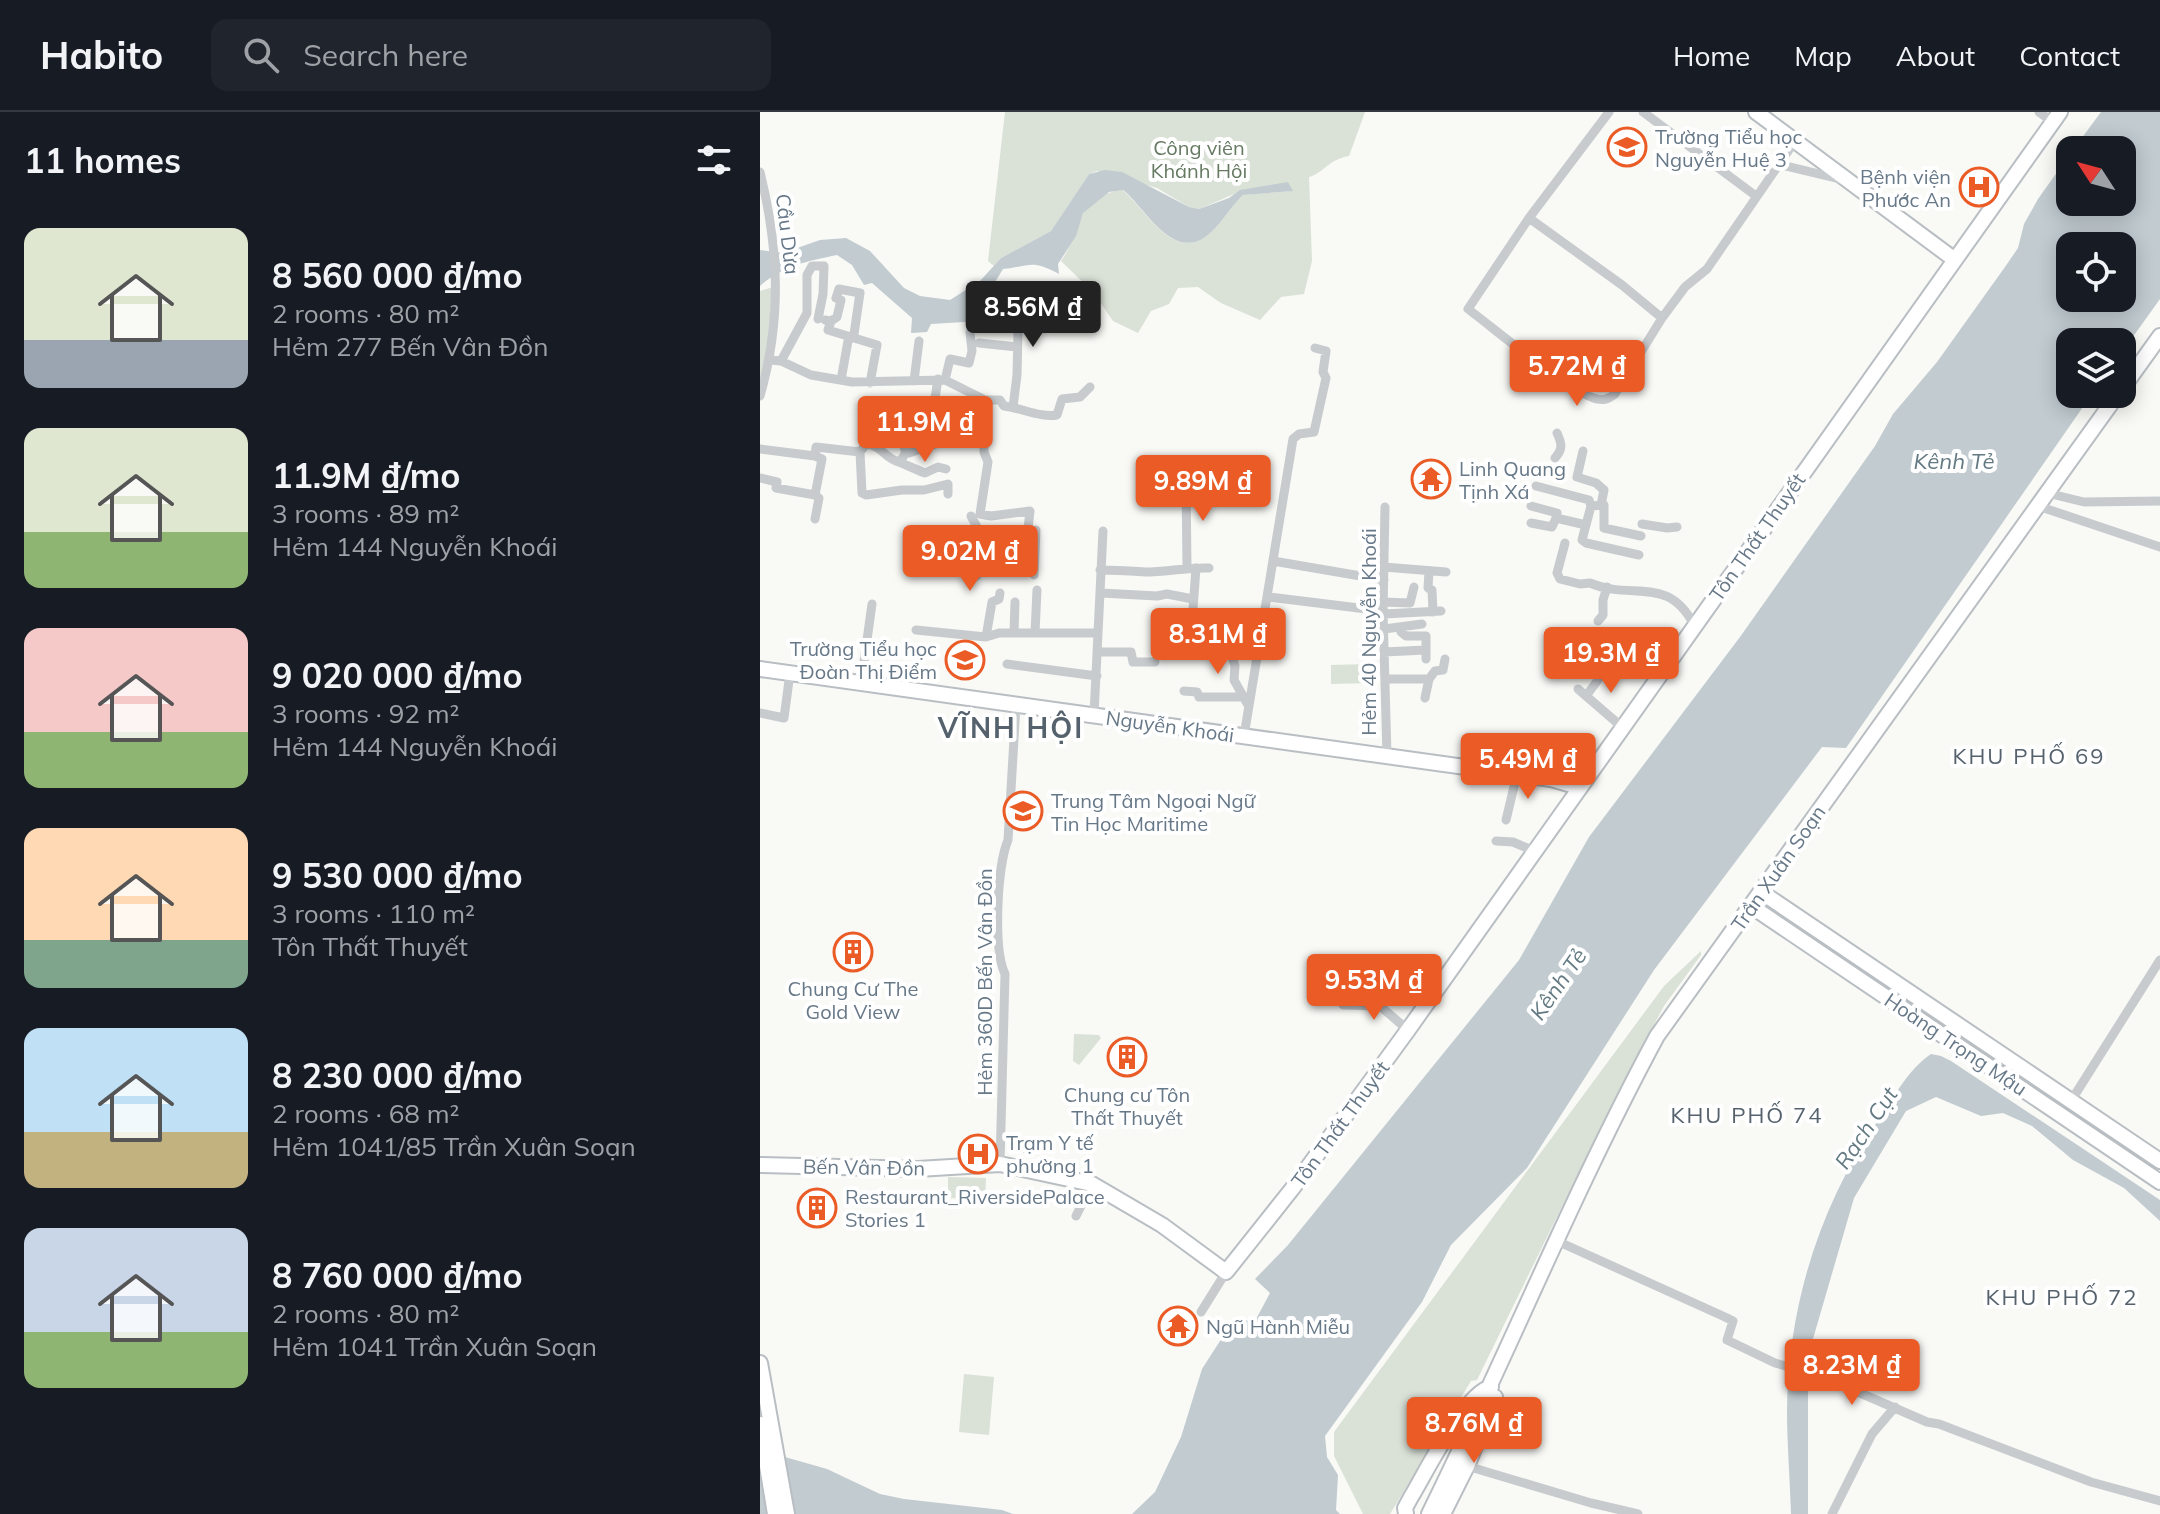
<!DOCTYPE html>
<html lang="en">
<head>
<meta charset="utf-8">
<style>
	body { margin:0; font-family:Mulish,sans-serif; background:#20242c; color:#f1f3f6; height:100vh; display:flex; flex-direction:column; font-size:30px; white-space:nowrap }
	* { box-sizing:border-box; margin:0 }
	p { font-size:26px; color:#9ea1a6 }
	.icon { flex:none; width:44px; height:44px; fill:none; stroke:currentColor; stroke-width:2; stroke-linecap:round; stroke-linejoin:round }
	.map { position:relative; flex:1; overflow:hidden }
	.sheet { display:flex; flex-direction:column; background:#171b24; width:760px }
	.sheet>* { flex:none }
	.needle { width:52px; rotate:306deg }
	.buttons { position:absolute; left:1296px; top:24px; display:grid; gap:16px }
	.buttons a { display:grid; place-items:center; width:80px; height:80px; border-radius:16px; background:#171b24; box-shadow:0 4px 20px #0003; font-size:40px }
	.price { position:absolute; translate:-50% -68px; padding:0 18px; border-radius:8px; background:#ea5b26; color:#fff; font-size:26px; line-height:52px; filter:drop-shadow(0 2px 4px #0008) }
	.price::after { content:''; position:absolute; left:50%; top:48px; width:24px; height:18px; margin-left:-12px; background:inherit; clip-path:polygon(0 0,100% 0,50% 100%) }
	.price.selected { background:#222; color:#fff }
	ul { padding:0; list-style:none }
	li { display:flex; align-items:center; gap:24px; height:200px; padding:0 24px }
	li span { display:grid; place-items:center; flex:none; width:224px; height:160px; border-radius:16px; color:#555 }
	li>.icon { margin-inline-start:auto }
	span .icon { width:96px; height:96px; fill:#fffc; stroke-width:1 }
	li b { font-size:34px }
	h2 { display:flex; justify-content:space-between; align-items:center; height:96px; padding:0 24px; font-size:34px }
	header { display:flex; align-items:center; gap:48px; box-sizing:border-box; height:112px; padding:0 40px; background:#171b24; border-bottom:2px solid #363941 }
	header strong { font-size:38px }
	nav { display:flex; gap:44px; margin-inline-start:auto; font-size:28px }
	.search { width:560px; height:72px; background:#20242c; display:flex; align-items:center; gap:20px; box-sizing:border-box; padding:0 28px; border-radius:16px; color:#9ea1a6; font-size:30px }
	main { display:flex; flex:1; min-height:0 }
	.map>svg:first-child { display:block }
	.green { fill:#dae1d7 }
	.water { fill:#c1cbd0; fill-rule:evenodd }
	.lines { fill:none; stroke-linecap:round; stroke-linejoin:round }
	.secondary-casing { stroke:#b9bec3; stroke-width:18 }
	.street { stroke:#c7cbce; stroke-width:9 }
	.secondary { stroke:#fff; stroke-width:14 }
	.labels { text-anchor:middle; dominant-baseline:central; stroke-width:8; stroke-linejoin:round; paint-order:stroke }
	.poi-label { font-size:20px; fill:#677888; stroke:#fff; text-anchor:start }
	.park-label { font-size:20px; fill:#667a62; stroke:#fff }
	.street-label { font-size:20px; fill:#677888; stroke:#fff }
	.water-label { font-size:22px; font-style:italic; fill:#637a83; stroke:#fff }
	.neighbourhood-label { font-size:22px; letter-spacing:2px; fill:#55626d; stroke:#fff }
	.district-label { font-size:28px; font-weight:bold; letter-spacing:2px; fill:#55626d; stroke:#fff }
</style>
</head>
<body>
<header>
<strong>Habito</strong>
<div class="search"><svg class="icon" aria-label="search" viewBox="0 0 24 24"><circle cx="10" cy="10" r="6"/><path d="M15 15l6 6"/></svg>Search here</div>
<nav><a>Home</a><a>Map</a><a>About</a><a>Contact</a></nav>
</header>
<main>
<section class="sheet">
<h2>11 homes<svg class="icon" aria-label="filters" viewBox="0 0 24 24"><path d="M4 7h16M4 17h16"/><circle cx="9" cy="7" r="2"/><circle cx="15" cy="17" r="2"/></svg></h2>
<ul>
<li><span style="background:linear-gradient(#dfe7d0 70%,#9aa5b1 0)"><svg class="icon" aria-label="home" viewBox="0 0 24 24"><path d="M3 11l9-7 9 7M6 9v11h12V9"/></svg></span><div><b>8 560 000 ₫/mo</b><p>2 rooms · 80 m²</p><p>Hẻm 277 Bến Vân Đồn</p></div></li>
<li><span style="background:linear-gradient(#dfe7d0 65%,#8fb573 0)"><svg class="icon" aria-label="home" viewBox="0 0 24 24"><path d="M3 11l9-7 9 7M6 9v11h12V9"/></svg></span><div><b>11.9M ₫/mo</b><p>3 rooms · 89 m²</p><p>Hẻm 144 Nguyễn Khoái</p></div></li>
<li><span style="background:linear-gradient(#f6c9c9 65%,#8fb573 0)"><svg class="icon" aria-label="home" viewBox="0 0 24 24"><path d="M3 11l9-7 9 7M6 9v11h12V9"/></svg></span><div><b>9 020 000 ₫/mo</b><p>3 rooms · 92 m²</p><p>Hẻm 144 Nguyễn Khoái</p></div></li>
<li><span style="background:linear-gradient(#ffd9b3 70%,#7fa58c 0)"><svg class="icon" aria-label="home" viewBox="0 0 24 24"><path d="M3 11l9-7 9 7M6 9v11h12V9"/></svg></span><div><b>9 530 000 ₫/mo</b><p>3 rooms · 110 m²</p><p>Tôn Thất Thuyết</p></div></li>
<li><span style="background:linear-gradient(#bfe0f5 65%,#c2b280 0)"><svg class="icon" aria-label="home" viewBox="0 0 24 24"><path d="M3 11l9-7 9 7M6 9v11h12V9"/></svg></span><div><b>8 230 000 ₫/mo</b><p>2 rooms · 68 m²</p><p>Hẻm 1041/85 Trần Xuân Soạn</p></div></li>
<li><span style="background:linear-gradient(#c9d6e8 65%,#8fb573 0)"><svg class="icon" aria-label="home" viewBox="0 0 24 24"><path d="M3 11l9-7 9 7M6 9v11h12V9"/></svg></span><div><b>8 760 000 ₫/mo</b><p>2 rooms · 80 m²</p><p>Hẻm 1041 Trần Xuân Soạn</p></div></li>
</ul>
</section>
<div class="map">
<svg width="1400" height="1402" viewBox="0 0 1400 1402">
	<rect width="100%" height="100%" fill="#f9f9f6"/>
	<path class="green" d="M245 0H605L589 44C567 48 564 61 549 65L552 149 544 182 521 185 500 208 461 191 438 175 418 176 409 192 391 199 378 221 353 209 333 180 301 149C312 133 316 118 323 101 328 89 351 78 362 78 384 94 409 147 444 126 460 115 469 96 483 83L531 79 486 77 439 97 429 95 397 76 337 59 329 62 291 119 241 146 234 154 228 149Z
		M13 175 15 186 0 276V179Z
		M610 552V571L571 572V553Z
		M941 839V843L904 894 857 982 717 1268 711 1269 630 1402H603L574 1344V1320L904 874Z
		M314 922 339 923 341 926 319 953 313 949Z
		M249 1025 267 1026V1041L248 1040Z
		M188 1065 226 1066 225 1087 188 1086Z
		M204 1262 234 1265 229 1323 199 1320Z"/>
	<path class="water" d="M1341 0H1400V187L1362 240V230H1310V282H1332L1086 636 1062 635 894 858 767 1056 691 1133 662 1190 565 1324 567 1345 578 1363 576 1398 580 1402H372L395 1380 421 1325 442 1257 476 1204 494 1211 510 1181 495 1167 528 1133 759 848 829 725 980 525 1115 334 1133 302 1177 250 1245 155 1258 136 1264 112 1278 87 1310 42V90H1362V38H1313ZM1310 134H1362V186H1310Z
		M345 58 362 60 429 95 439 97 469 86 480 78 528 70 533 79 483 83C469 96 460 115 444 126 410 147 384 94 363 78L349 80 323 101 316 124 298 152 299 162C271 147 272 154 243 157L232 175V199L220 209 171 212 167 220 151 221 152 206 112 171 104 173 92 153 77 143C48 149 22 154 0 174V138L23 141 60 128 86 126 110 139 144 176 160 184 190 188 220 169 241 146 291 119 329 62Z
		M1171 942 1181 944 1191 949 1400 1088V1109L1364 1076 1313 1048 1272 1014 1243 1001 1221 1004 1176 985 1146 999 1094 1086 1048 1244V1402H1031C1030 1367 1027 1332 1027 1298 1028 1192 1061 1090 1121 1004 1136 982 1148 958 1171 942Z
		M0 1338 67 1357 120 1382 144 1387 242 1398 253 1402H0Z"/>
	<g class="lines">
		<g class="secondary-casing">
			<path id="secondary" d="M996 0 1195 148
				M1362 277 1400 224
				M0 557 791 667 819 675
				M1001 780 1400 1049
				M991 794 1400 1070
				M0 1053 158 1057 240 1052 332 1072 402 1113 466 1160 532 1077 648 918 1300 0
				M0 1251 27 1402
				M0 1312 15 1402
				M646 1402 645 1396 651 1385C666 1360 705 1281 731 1275
				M669 1402C747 1244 813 1080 897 924L1358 282
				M683 1402 707 1354 735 1285"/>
		</g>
		<path class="street" d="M849 0 769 106 708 197C735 217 810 281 837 287 845 289 849 286 855 282L902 206 925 175 947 157 1035 29
			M883 0 996 84
			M1279 0 1293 10
			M1018 52 1084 68
			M0 60C19 137 22 208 0 284
			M769 106 862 173 902 206
			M259 189 313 194 333 201
			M65 208 71 209 68 218 117 233 110 271
			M71 209 77 205 81 188 76 186 79 177 100 181 94 222 88 229 81 268
			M219 231 257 235
			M10 248 21 249 51 263 92 270 185 268 225 288H240L244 294C261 296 281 306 297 303L302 287 320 285 330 275
			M21 249 47 201V163L52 154H64L63 182 58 207
			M185 268 190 247 209 251 212 239 210 220
			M154 269 159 229
			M225 288 224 340 228 350 220 402 231 404 270 399 268 417
			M253 295 257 263 259 176
			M154 321 186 317
			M0 337 55 344 56 335 100 340 106 332C120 333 123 343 134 348 144 352 155 357 165 361L178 355 186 357
			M823 339 817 365 836 371 844 378 841 393
			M100 340 102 381 106 383 142 378H164L188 372V382
			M146 340 149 341 184 329
			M55 344 62 347 55 383 59 386 55 407
			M795 346C803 337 802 332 797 321
			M140 350 146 340 144 335 154 321V299H173L178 267
			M0 366 17 370 16 376 55 383
			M426 369 427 455
			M776 374 829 388 831 394 822 428 826 431 879 443
			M1287 381 1324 390 1400 389
			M771 394 797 401 796 406 826 413
			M831 394 844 393V416L881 424
			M1278 394 1400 435
			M625 395 623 499 627 644
			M211 404 217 415 213 440
			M771 411 792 415 796 406
			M882 412 907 416 917 415
			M805 431 797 461 800 467 820 472 830 471C872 489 908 462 934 513
			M175 447 215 465 219 461 220 451
			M513 449 624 468
			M624 455 686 460
			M340 458C356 458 370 459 385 460 406 460 428 455 449 456
			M669 459 668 476 672 478 673 500
			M274 463 276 418
			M341 481 397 484 407 482 433 487
			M509 485 623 499
			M623 490 650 491 654 475
			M433 497 436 456
			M624 502 681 499
			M838 509 843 503V488L847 475
			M642 516 641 520 646 524H666V547
			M624 517 662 512
			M156 518 226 525 239 521H338
			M824 520 846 522C857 551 841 562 827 583
			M254 521 255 490
			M275 521 277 478
			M226 525 232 490 239 487 240 481
			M428 534 458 536 471 541 475 554 474 568 488 593
			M338 540H371L373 550H395
			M624 540 666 538
			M247 552 337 564
			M625 567H669
			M101 571 112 492
			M818 577 862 615
			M424 579 437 580 439 585H483
			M665 586 669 567 675 559 683 558 685 547
			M0 601 24 606 30 561
			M334 603 343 419
			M484 624 533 327 539 322 554 320 566 266 563 260 566 239 555 236
			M806 626 837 650
			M791 667 802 632
			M746 708 757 662
			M736 729 753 730 774 739
			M583 893 620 894 648 918
			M1311 989 1400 848
			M240 1052 245 862C233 837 237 754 248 728L256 593
			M316 1104 332 1072
			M797 1129 965 1205 973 1209 967 1228 1015 1251 1061 1264 1167 1310 1179 1312 1331 1370 1400 1389
			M441 1200 466 1160
			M707 1354 831 1391 878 1402
			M1072 1402 1112 1322 1135 1295"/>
		<use href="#secondary" class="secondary"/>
	</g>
	<defs>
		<g id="school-ring" transform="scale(2)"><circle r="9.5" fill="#fff" stroke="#ea5b26" stroke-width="1.5"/><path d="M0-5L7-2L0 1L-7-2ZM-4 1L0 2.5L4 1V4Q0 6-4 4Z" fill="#ea5b26"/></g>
		<g id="hospital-ring" transform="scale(2)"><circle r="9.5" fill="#fff" stroke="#ea5b26" stroke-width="1.5"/><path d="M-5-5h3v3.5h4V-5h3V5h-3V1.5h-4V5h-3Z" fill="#ea5b26"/></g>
		<g id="temple-ring" transform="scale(2)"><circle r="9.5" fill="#fff" stroke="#ea5b26" stroke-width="1.5"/><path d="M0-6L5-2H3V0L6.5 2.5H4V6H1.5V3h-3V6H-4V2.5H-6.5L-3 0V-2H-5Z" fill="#ea5b26"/></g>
		<g id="university-ring" transform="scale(2)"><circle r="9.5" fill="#fff" stroke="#ea5b26" stroke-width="1.5"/><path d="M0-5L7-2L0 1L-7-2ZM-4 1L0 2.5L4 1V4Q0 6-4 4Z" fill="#ea5b26"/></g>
		<g id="building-ring" transform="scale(2)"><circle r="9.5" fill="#fff" stroke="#ea5b26" stroke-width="1.5"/><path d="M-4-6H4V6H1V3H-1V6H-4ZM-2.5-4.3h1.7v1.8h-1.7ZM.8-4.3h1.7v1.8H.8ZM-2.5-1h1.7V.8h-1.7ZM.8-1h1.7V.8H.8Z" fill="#ea5b26"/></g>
	</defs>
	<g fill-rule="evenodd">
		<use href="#school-ring" x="867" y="35"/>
		<use href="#hospital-ring" x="1219" y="75"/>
		<use href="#temple-ring" x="671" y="367"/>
		<use href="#school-ring" x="205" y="548"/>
		<use href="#university-ring" x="263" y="699"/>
		<use href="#building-ring" x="93" y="840"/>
		<use href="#building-ring" x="367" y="945"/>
		<use href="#hospital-ring" x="218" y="1042"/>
		<use href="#building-ring" x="57" y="1096"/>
		<use href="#temple-ring" x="418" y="1214"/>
	</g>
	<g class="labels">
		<g class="poi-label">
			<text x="895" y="24">Trường Tiểu học<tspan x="895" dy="23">Nguyễn Huệ 3</tspan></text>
			<text x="1191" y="64" text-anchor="end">Bệnh viện<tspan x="1191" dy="23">Phước An</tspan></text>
			<text x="699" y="356">Linh Quang<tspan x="699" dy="23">Tịnh Xá</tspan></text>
			<text x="177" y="536" text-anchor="end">Trường Tiểu học<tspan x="177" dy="23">Đoàn Thị Điểm</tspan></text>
			<text x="291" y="688">Trung Tâm Ngoại Ngữ<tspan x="291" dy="23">Tin Học Maritime</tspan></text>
			<text x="93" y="876" text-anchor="middle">Chung Cư The<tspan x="93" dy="23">Gold View</tspan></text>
			<text x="367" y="982" text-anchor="middle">Chung cư Tôn<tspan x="367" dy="23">Thất Thuyết</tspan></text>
			<text x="246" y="1030">Trạm Y tế<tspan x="246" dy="23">phường 1</tspan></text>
			<text x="85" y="1084">Restaurant_RiversidePalace<tspan x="85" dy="23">Stories 1</tspan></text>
			<text x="446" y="1214">Ngũ Hành Miễu</text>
		</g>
		<g class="park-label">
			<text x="439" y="35">Công viên<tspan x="439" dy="23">Khánh Hội</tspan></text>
		</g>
		<g class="street-label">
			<text transform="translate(28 122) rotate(83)">Cầu Dừa</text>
			<text transform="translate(997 425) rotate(-55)">Tôn Thất Thuyết</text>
			<text transform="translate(608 520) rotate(-90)">Hẻm 40 Nguyễn Khoái</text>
			<text transform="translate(410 614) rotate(8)">Nguyễn Khoái</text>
			<text transform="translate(1018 756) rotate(-55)">Trần Xuân Soạn</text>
			<text transform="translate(224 870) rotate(-90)">Hẻm 360D Bến Vân Đồn</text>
			<text transform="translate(1196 932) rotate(34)">Hoàng Trọng Mậu</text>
			<text transform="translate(580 1012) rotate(-54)">Tôn Thất Thuyết</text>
			<text transform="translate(104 1055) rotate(1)">Bến Vân Đồn</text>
		</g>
		<g class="water-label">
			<text x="1194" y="349">Kênh Tẻ</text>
			<text transform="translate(798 872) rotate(-55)">Kênh Tẻ</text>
			<text transform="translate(1106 1016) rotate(-56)">Rạch Cụt</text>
		</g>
		<g class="neighbourhood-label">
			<text x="1269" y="644">KHU PHỐ 69</text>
			<text x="987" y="1003">KHU PHỐ 74</text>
			<text x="1302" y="1185">KHU PHỐ 72</text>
		</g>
		<g class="district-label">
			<text x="251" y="615">VĨNH HỘI</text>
		</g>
	</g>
</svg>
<div class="buttons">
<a><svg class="needle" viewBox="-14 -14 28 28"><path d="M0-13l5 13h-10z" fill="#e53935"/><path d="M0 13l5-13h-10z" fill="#9ea1a6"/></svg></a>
<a><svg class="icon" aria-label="locate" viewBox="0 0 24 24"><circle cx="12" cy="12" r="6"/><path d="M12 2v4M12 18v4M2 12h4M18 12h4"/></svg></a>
<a><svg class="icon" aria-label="layers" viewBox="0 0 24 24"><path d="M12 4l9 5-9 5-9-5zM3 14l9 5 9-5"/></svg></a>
</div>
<b class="price selected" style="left:273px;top:237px">8.56M ₫</b>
<b class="price" style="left:817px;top:296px">5.72M ₫</b>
<b class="price" style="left:165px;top:352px">11.9M ₫</b>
<b class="price" style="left:443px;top:411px">9.89M ₫</b>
<b class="price" style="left:210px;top:481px">9.02M ₫</b>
<b class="price" style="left:458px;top:564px">8.31M ₫</b>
<b class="price" style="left:851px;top:583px">19.3M ₫</b>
<b class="price" style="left:768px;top:689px">5.49M ₫</b>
<b class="price" style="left:614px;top:910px">9.53M ₫</b>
<b class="price" style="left:1092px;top:1295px">8.23M ₫</b>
<b class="price" style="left:714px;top:1353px">8.76M ₫</b>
</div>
</main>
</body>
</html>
